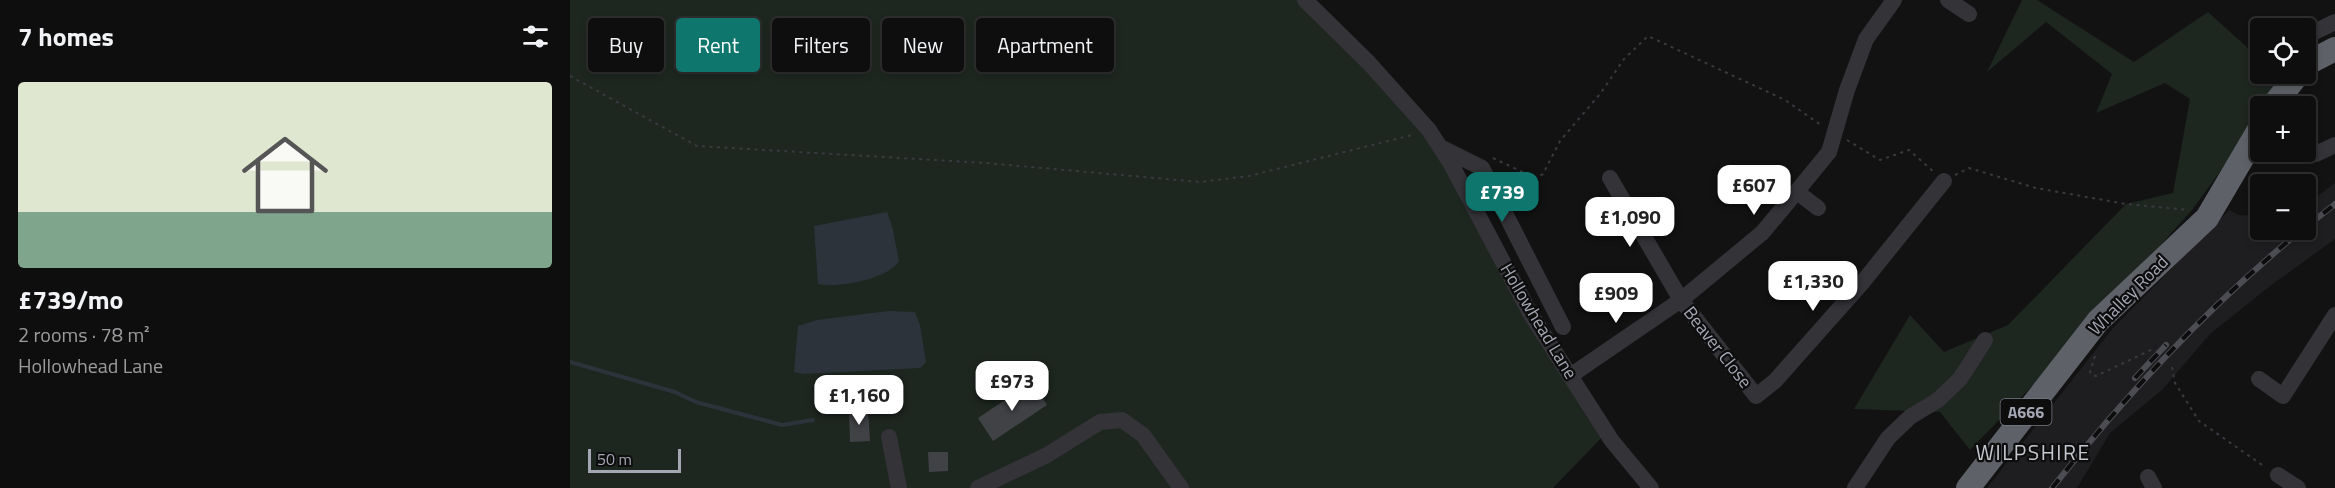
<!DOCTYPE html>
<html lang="en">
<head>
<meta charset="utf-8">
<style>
	body { margin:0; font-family:"Titillium Web",sans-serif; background:#171717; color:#f1f3f6; height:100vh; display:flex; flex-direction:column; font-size:22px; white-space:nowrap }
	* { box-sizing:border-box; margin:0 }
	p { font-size:20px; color:#9b9c9e }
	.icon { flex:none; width:33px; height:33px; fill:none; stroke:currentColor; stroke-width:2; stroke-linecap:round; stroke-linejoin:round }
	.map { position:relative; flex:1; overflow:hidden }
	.sheet { display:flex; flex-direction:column; background:#0e0e0e; width:570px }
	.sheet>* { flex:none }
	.top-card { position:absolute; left:18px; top:18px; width:570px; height:54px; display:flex; gap:12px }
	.tools { position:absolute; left:1680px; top:18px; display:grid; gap:12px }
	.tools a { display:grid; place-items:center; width:66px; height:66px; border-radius:6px; background:#0e0e0e; box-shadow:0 3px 9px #0003,0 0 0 2px #2e2e2e; font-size:30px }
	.scale { position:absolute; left:18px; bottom:15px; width:93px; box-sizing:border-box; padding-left:6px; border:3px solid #a4a7b3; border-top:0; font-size:16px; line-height:21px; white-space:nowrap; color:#a4a7b3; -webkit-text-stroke:4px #0d0d0e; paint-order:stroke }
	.price { position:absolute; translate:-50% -51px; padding:0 14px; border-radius:12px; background:#fff; color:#222; font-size:20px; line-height:39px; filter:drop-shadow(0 2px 3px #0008) }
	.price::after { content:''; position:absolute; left:50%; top:36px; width:18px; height:14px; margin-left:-9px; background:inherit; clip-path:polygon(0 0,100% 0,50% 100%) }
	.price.selected { background:#0f766e; color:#fff }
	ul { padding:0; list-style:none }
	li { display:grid; align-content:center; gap:12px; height:318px; padding:0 18px }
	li+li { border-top:2px solid #2e2e2e }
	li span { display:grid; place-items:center; height:186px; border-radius:6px; color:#555 }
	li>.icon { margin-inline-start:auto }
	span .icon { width:108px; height:108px; fill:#fffc; stroke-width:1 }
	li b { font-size:26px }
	h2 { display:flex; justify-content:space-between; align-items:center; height:72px; padding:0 18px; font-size:26px }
	.chip { padding:0 21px; border-radius:6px; background:#0e0e0e; box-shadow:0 3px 9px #0003,0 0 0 2px #2e2e2e; font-size:21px; line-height:54px }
	.chip.selected { background:#0f766e; color:#fff }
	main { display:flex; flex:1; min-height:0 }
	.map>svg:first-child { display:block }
	.built { fill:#1e1e20 }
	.green { fill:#1e2620 }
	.water { fill:#2c333b }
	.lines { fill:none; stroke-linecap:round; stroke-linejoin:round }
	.stream { stroke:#2c333b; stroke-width:4 }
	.building { fill:#414246 }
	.path { stroke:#393a3f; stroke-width:2; stroke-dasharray:3 4.5; stroke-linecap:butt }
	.minor { stroke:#333338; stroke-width:16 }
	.highway { stroke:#5f6169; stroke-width:24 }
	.rail-casing { stroke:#4c4d53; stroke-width:6 }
	.rail { stroke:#0d0d0e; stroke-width:4; stroke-dasharray:11; stroke-linecap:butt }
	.labels { text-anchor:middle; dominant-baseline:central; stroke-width:4.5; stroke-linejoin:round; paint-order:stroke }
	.shield { fill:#0d0d0e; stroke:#777982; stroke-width:1.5 }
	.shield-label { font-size:16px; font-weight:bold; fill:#a4a7b3 }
	.street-label { font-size:18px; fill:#a4a7b3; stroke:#0d0d0e }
	.quarter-label { font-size:21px; letter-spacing:1.5px; fill:#c5c7cf; stroke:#0d0d0e }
</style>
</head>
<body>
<main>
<section class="sheet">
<h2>7 homes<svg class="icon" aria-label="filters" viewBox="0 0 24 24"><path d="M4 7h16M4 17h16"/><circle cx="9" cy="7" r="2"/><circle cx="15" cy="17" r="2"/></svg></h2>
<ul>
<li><span style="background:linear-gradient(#dfe7d0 70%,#7fa58c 0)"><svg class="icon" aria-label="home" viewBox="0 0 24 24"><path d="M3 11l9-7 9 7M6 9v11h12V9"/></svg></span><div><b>£739/mo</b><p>2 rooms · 78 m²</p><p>Hollowhead Lane</p></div></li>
</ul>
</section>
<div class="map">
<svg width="1765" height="488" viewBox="0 0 1765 488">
	<rect width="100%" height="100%" fill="#121213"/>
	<path class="built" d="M1765 183V239L1700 286 1640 334 1593 389 1540 433 1507 488H1417L1543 328 1659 210 1669 215 1690 216V230H1736V205Z"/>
	<path class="green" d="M0 0H735L837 104 1037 432 983 488H0Z
		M1452 0H1467L1564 62 1638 12 1690 59V74H1707L1717 82 1699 106H1690V117L1622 210 1497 350 1400 450 1370 412 1284 409 1340 315 1374 352 1438 325 1556 204 1603 193 1620 99 1595 83 1526 113 1542 74 1476 22 1417 72Z"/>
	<path class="water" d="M317 212 322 226 329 261C317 280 268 288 248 284L244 226Z
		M318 311 345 312 350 325 356 362 350 368 233 374 224 372 228 326 247 320Z"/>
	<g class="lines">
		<path class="stream" d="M0 362 105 392 126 402 212 425 243 420"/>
	</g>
	<path class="building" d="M462 382 477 405 423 441 408 418Z
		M298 409 300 441 280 442 279 410Z
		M358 452H378V471L359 472Z"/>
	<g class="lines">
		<path class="path" d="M0 76 127 146 416 163 630 182 679 176 842 135
			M1277 140 1310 160 1339 150 1364 172
			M923 158 965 178 973 174 990 141 1030 94 1054 59 1078 36 1215 100 1251 125
			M1385 175 1399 168 1466 188 1556 204 1619 210
			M1525 356 1520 372 1522 375 1526 376 1583 349
			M1602 367 1605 383 1629 421 1695 467"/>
		<path class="minor" d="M735 0 799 63 859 130 881 164 960 313 1042 441 1081 488
			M1378 0 1399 14
			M1736 36 1765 22
			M1736 140 1746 154 1765 145
			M872 148 912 168 993 327
			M1040 178 1111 300 1186 396 1205 381 1292 283 1374 181
			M1227 192 1248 208
			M1000 376 1111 300 1192 233 1213 208 1259 152 1277 90 1296 39 1324 0
			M1689 379 1713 396 1765 315
			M319 437 329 488
			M1708 475 1728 488
			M1578 477 1584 488
			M408 488 477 455 530 422 552 420 573 435 611 488
			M1285 488 1318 438 1340 417 1368 400 1390 379 1415 340"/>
		<path class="highway" d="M1736 64 1765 49
			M1703 106 1728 74
			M1398 488 1528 321 1637 218 1690 128"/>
		<g class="rail-casing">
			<path id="rail" d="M1736 227 1765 204
				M1565 378 1596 345
				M1482 488C1556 395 1639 305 1732 230"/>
		</g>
		<use href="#rail" class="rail"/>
	</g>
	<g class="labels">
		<rect class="shield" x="1430.5" y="399" width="51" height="26" rx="4.5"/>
		<g class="shield-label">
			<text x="1456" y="412">A666</text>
		</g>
		<g class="street-label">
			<text transform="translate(1558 295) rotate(-45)">Whalley Road</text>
			<text transform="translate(969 321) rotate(59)">Hollowhead Lane</text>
			<text transform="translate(1148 347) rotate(52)">Beaver Close</text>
		</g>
		<g class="quarter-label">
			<text x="1463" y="452">WILPSHIRE</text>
		</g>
	</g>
</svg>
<div class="tools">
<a><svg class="icon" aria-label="locate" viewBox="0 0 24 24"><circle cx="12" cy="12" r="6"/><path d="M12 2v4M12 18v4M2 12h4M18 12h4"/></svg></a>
<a>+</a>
<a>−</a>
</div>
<div class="scale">50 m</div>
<b class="price" style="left:1184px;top:216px">£607</b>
<b class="price selected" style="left:932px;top:223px">£739</b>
<b class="price" style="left:1060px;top:248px">£1,090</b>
<b class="price" style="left:1243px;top:312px">£1,330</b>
<b class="price" style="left:1046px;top:324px">£909</b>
<b class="price" style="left:442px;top:412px">£973</b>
<b class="price" style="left:289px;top:426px">£1,160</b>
<div class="top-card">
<a class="chip">Buy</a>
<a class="chip selected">Rent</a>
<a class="chip">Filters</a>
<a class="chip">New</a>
<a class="chip">Apartment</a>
</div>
</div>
</main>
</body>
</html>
